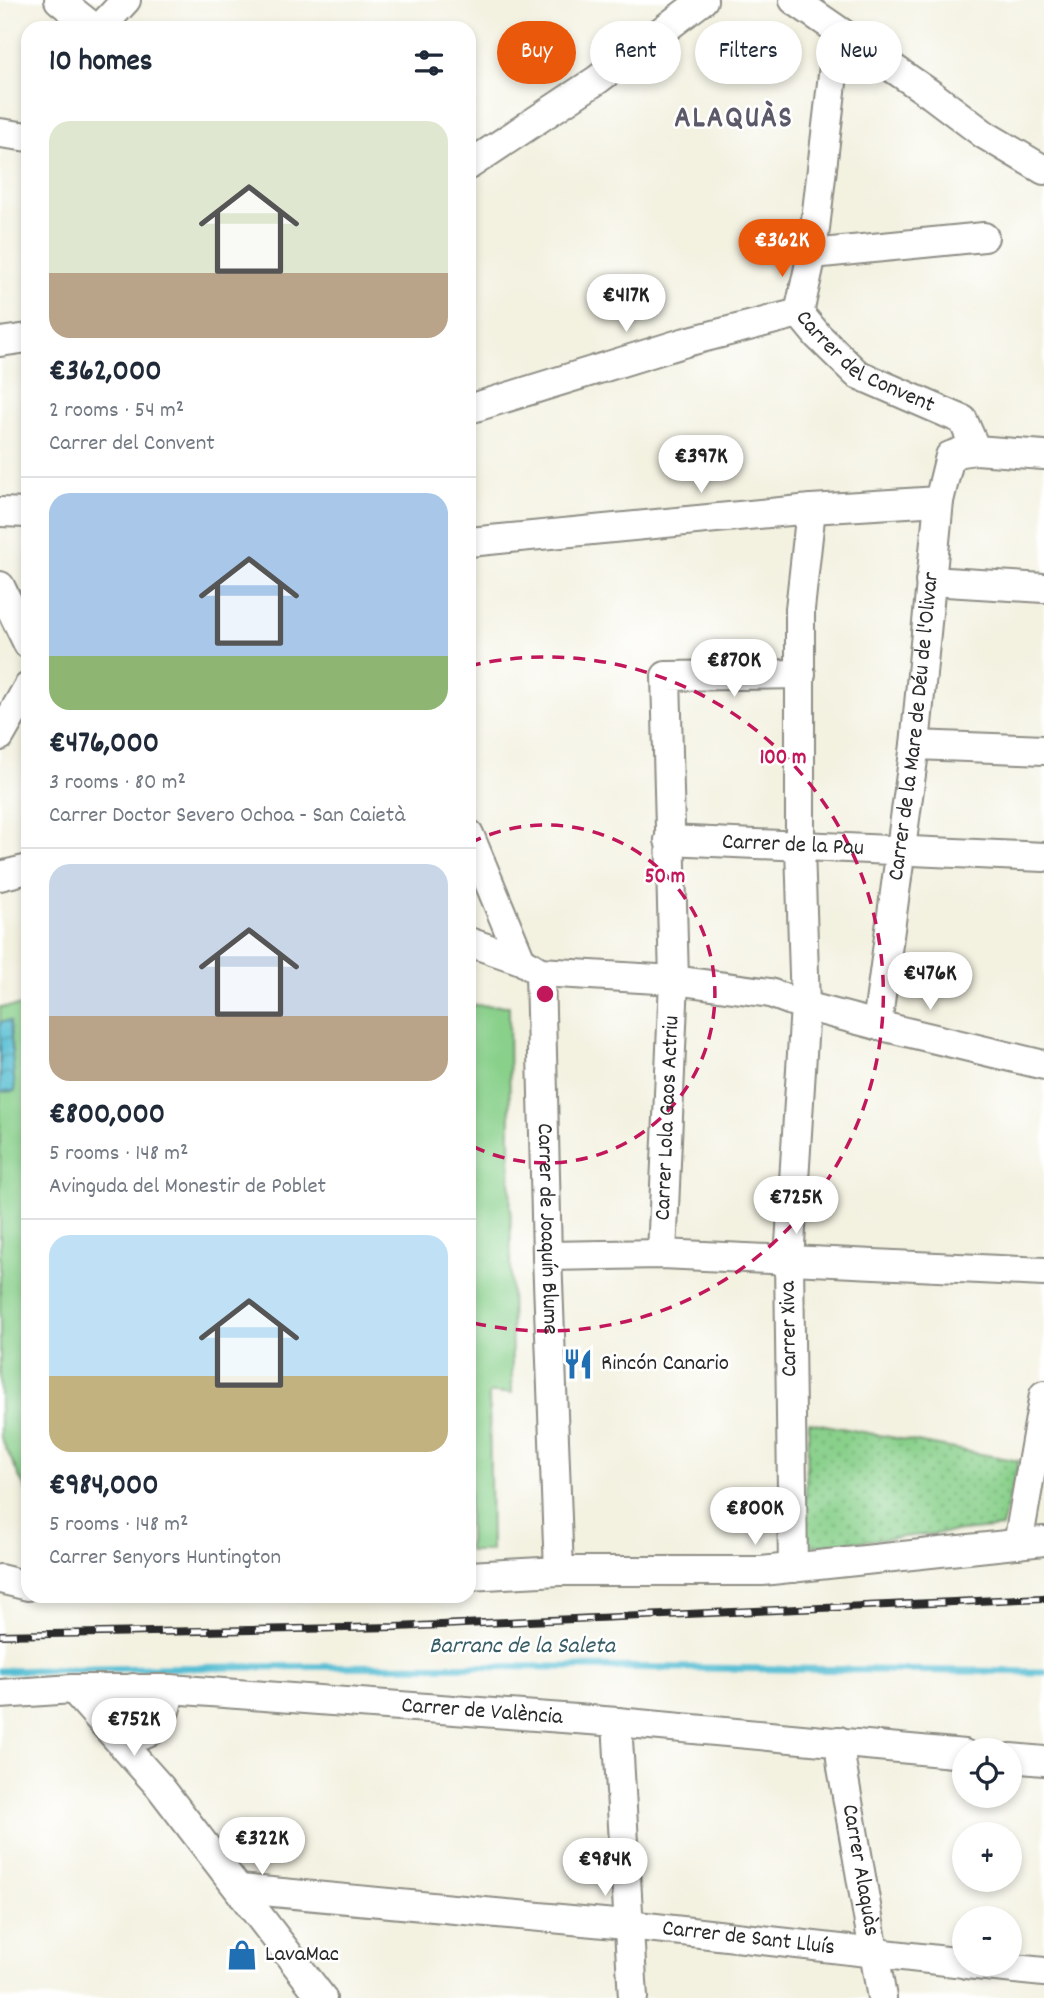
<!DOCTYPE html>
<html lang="en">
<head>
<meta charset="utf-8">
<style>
	body { margin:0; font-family:Dekko,sans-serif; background:#f2f2f3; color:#1f2937; height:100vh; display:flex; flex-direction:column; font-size:26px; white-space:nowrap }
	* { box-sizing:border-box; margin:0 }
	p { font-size:23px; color:#747a83 }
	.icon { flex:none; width:38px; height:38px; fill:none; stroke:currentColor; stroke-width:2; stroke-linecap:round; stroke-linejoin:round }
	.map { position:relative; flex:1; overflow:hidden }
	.sheet { position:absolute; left:21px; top:21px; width:455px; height:1582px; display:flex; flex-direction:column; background:#fff; border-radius:21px; box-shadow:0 4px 10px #0003 }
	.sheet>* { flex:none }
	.hud { position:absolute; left:497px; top:21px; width:441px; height:63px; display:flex; gap:14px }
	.tools { position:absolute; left:952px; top:1738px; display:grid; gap:14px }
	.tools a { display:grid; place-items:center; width:70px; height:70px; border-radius:50%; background:#fff; box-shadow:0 4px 10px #0003; font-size:35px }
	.price { position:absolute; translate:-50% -60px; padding:0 16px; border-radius:24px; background:#fff; color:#222; font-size:23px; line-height:46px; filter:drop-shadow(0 2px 4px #0008) }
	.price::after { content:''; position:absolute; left:50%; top:42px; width:21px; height:16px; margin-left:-10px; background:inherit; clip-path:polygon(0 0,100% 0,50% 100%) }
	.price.selected { background:#ea580c; color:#fff }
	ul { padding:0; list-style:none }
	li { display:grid; align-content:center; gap:14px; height:371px; padding:0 28px }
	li+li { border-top:2px solid #e0e1e3 }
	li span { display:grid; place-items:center; height:217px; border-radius:21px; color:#555 }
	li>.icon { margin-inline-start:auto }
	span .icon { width:126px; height:126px; fill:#fffc; stroke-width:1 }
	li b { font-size:30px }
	h2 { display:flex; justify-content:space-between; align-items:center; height:84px; padding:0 28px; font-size:30px }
	.tag { padding:0 24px; border-radius:32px; background:#fff; box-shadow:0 4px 10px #0003; font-size:24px; line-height:63px }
	.tag.selected { background:#ea580c; color:#fff }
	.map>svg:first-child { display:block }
	.grass { fill:url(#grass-dots); stroke:#5a7e5b; stroke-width:2 }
	.garden { fill:#89d08b; stroke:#5a7e5b; stroke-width:2 }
	.water { fill:url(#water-waves); stroke:#40747f; stroke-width:2 }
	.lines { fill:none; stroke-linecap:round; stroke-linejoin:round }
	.stream { stroke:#56bed3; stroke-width:7 }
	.minor-casing { stroke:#8f8e86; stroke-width:32 }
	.minor { stroke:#fff; stroke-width:28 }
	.rail-casing { stroke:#2b2b2b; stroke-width:8 }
	.rail { stroke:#fff; stroke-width:5; stroke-dasharray:16; stroke-linecap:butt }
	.ring { fill:none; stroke:#c2185b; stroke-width:3.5; stroke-dasharray:12 9 }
	.labels { text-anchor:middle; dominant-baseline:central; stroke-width:5; stroke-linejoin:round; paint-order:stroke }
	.street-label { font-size:23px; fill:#2b2b2b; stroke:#fff }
	.poi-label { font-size:23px; fill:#2b2b2b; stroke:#fff; text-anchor:start }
	.water-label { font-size:24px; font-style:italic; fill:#3a5e66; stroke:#fff }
	.district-label { font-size:30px; font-weight:bold; letter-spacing:2px; fill:#5c5968; stroke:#fff }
	.centre { fill:#c2185b; stroke:#fff; stroke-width:3.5 }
	.ring-label { font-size:21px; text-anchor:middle; font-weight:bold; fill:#c2185b; stroke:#fff; stroke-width:5; stroke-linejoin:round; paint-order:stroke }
</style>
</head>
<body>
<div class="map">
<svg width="1044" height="1998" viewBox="0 0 1044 1998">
	<defs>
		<pattern id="grass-dots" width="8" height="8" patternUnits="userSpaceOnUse" patternTransform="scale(1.75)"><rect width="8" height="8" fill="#89d08b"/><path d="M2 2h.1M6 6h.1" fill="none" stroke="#70a972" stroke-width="1.8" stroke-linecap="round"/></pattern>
		<pattern id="water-waves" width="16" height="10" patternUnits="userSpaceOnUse" patternTransform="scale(1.75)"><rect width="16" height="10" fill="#56bed3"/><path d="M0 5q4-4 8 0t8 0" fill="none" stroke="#479bab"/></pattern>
	</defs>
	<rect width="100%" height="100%" fill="#fff"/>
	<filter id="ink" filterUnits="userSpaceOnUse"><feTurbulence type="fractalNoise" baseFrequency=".0143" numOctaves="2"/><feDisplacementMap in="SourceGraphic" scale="14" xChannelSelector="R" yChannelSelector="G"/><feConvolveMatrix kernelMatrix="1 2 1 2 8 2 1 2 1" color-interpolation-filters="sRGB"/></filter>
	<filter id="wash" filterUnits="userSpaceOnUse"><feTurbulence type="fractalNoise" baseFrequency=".00686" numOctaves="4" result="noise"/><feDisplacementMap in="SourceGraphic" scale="28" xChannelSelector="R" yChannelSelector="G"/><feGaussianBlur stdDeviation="1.57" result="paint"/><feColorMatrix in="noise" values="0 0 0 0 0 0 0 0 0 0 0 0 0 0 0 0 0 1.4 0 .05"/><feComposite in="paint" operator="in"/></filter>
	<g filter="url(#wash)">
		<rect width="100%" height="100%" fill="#f3f1e0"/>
		<path class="grass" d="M809 1422 1019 1461 1002 1527 803 1547Z"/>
		<path class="garden" d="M469 1005 509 1006 512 1393H489L491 1551H469Z
			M28 1006V1495L0 1436V1007Z"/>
		<path class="water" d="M10 1021 15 1091 0 1092V1022Z"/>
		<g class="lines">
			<path class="stream" d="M0 1671C348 1662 696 1668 1044 1672"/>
		</g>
	</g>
	<g filter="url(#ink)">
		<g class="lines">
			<g class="minor-casing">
				<g id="minor">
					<path d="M59 0 94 28"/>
					<path d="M794 0 932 95 985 135 1044 170"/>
					<path d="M100 28 126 0"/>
					<path id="s1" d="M841 33 837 40 812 254 799 313 818 336 857 374 963 420 976 450 1044 455"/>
					<path d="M0 133 28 137"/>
					<path d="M469 165 597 80 703 0"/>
					<path d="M812 254 984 237"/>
					<path d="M0 342 28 338"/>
					<path d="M469 409 686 342 799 313"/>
					<path d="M0 512 28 513"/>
					<path d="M469 542 811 509 939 501"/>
					<path d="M930 581 1044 588"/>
					<path d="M0 586 28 644"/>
					<path d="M0 736 28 687"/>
					<path d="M915 745 1044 750"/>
					<path d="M469 834 521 960"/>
					<path id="s2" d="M669 840 1044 857"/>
					<path d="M0 876 28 869"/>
					<path d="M469 942 521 960 540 972 674 980 770 993 805 1006 877 1025 1044 1065"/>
					<path id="s3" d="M540 972 547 1256 559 1571"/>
					<path id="s4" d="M877 1025 915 745 939 501 950 456 961 452 976 450"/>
					<path id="s5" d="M662 1254 674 980 666 676 801 674"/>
					<path d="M547 1256 662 1254 1044 1272"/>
					<path d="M1018 1544 1044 1395"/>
					<path d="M793 1568 789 1260 805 1006 800 848V609L811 509"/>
					<path d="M469 1576 559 1571H762L1044 1541"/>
					<path d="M0 1579 28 1586"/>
					<path d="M133 1688C123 1709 114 1727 143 1735 163 1728 167 1707 170 1689"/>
					<path d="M73 1689 160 1787 322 1998"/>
					<path id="s6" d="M0 1694 73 1689H170L617 1722 964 1754"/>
					<path d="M617 1722 633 1998"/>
					<path id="s7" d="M839 1741 842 1767 882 1998"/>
					<path d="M1010 1758 1044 1761"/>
					<path id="s8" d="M240 1889 647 1927 964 1963"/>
					<path d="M966 1964 1044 1972"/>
				</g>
			</g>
			<use href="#minor" class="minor"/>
			<g class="rail-casing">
				<path id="rail" d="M0 1635 396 1627 1044 1598"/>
			</g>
			<use href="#rail" class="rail"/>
		</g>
	</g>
	<g class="ring">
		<path d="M470 843A169 169 0 1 1 470 1145"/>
		<path d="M469 666A337 337 0 1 1 469 1322"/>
	</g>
	<defs>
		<g id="restaurant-bare" transform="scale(2.415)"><path d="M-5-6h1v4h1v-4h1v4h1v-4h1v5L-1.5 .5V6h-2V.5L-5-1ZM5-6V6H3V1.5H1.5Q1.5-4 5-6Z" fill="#1f6fb2" stroke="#fff" stroke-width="2.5" paint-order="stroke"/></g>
		<g id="shop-bare" transform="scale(2.415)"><path d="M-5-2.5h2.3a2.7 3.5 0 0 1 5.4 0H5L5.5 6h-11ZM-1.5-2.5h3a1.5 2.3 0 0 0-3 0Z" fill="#1f6fb2" stroke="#fff" stroke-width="2.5" paint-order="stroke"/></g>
	</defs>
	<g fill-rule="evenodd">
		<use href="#restaurant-bare" x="578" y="1364"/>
		<use href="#shop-bare" x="242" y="1955"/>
	</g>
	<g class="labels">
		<g class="street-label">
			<text stroke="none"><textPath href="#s1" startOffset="368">Carrer del Convent</textPath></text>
			<text stroke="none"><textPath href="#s4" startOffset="301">Carrer de la Mare de Déu de l'Olivar</textPath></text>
			<text stroke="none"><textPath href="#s2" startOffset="124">Carrer de la Pau</textPath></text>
			<text stroke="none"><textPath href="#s5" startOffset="136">Carrer Lola Gaos Actriu</textPath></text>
			<text stroke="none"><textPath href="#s3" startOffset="257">Carrer de Joaquín Blume</textPath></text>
			<text transform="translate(790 1329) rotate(-91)">Carrer Xiva</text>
			<text stroke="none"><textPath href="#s6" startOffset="483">Carrer de València</textPath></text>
			<text stroke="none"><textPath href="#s7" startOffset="131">Carrer Alaquàs</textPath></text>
			<text stroke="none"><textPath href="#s8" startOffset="511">Carrer de Sant Lluís</textPath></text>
		</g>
		<g class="poi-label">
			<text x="601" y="1364">Rincón Canario</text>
			<text x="265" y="1955">LavaMac</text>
		</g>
		<g class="water-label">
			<text x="522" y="1647">Barranc de la Saleta</text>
		</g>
		<g class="district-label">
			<text x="734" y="120">ALAQUÀS</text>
		</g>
	</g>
	<circle cx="545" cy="994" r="10" class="centre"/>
	<g class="ring-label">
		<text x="783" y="763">100 m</text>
		<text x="665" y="882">50 m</text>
	</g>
</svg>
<div class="tools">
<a><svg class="icon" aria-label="locate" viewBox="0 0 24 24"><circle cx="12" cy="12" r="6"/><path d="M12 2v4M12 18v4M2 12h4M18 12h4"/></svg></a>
<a>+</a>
<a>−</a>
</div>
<b class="price selected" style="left:782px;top:279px">€362K</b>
<b class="price" style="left:626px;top:334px">€417K</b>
<b class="price" style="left:701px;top:495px">€397K</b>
<b class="price" style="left:734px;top:699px">€870K</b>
<b class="price" style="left:930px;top:1012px">€476K</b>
<b class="price" style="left:796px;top:1236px">€725K</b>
<b class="price" style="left:755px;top:1547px">€800K</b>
<b class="price" style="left:134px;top:1758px">€752K</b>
<b class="price" style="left:262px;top:1877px">€322K</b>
<b class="price" style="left:605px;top:1898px">€984K</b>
<div class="hud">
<a class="tag selected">Buy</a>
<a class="tag">Rent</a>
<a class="tag">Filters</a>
<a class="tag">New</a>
</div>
<section class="sheet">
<h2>10 homes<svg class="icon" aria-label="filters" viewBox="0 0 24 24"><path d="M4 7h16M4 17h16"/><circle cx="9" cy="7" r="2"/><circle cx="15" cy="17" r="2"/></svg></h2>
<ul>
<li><span style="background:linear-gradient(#dfe7d0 70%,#b9a48a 0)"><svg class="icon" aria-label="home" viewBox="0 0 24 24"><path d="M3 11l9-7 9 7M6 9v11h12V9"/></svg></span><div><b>€362,000</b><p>2 rooms · 54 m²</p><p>Carrer del Convent</p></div></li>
<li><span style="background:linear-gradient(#a9c7e8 75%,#8fb573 0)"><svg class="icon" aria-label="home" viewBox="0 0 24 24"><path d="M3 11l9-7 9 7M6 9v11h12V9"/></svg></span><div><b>€476,000</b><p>3 rooms · 80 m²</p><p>Carrer Doctor Severo Ochoa - San Caietà</p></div></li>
<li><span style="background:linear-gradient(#c9d6e8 70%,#b9a48a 0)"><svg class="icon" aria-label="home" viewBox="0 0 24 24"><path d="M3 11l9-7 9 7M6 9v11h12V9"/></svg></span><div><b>€800,000</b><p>5 rooms · 148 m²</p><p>Avinguda del Monestir de Poblet</p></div></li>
<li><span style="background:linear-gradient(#bfe0f5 65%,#c2b280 0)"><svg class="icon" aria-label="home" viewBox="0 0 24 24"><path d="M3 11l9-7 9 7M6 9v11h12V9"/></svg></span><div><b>€984,000</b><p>5 rooms · 148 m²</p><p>Carrer Senyors Huntington</p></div></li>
</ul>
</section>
</div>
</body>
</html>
